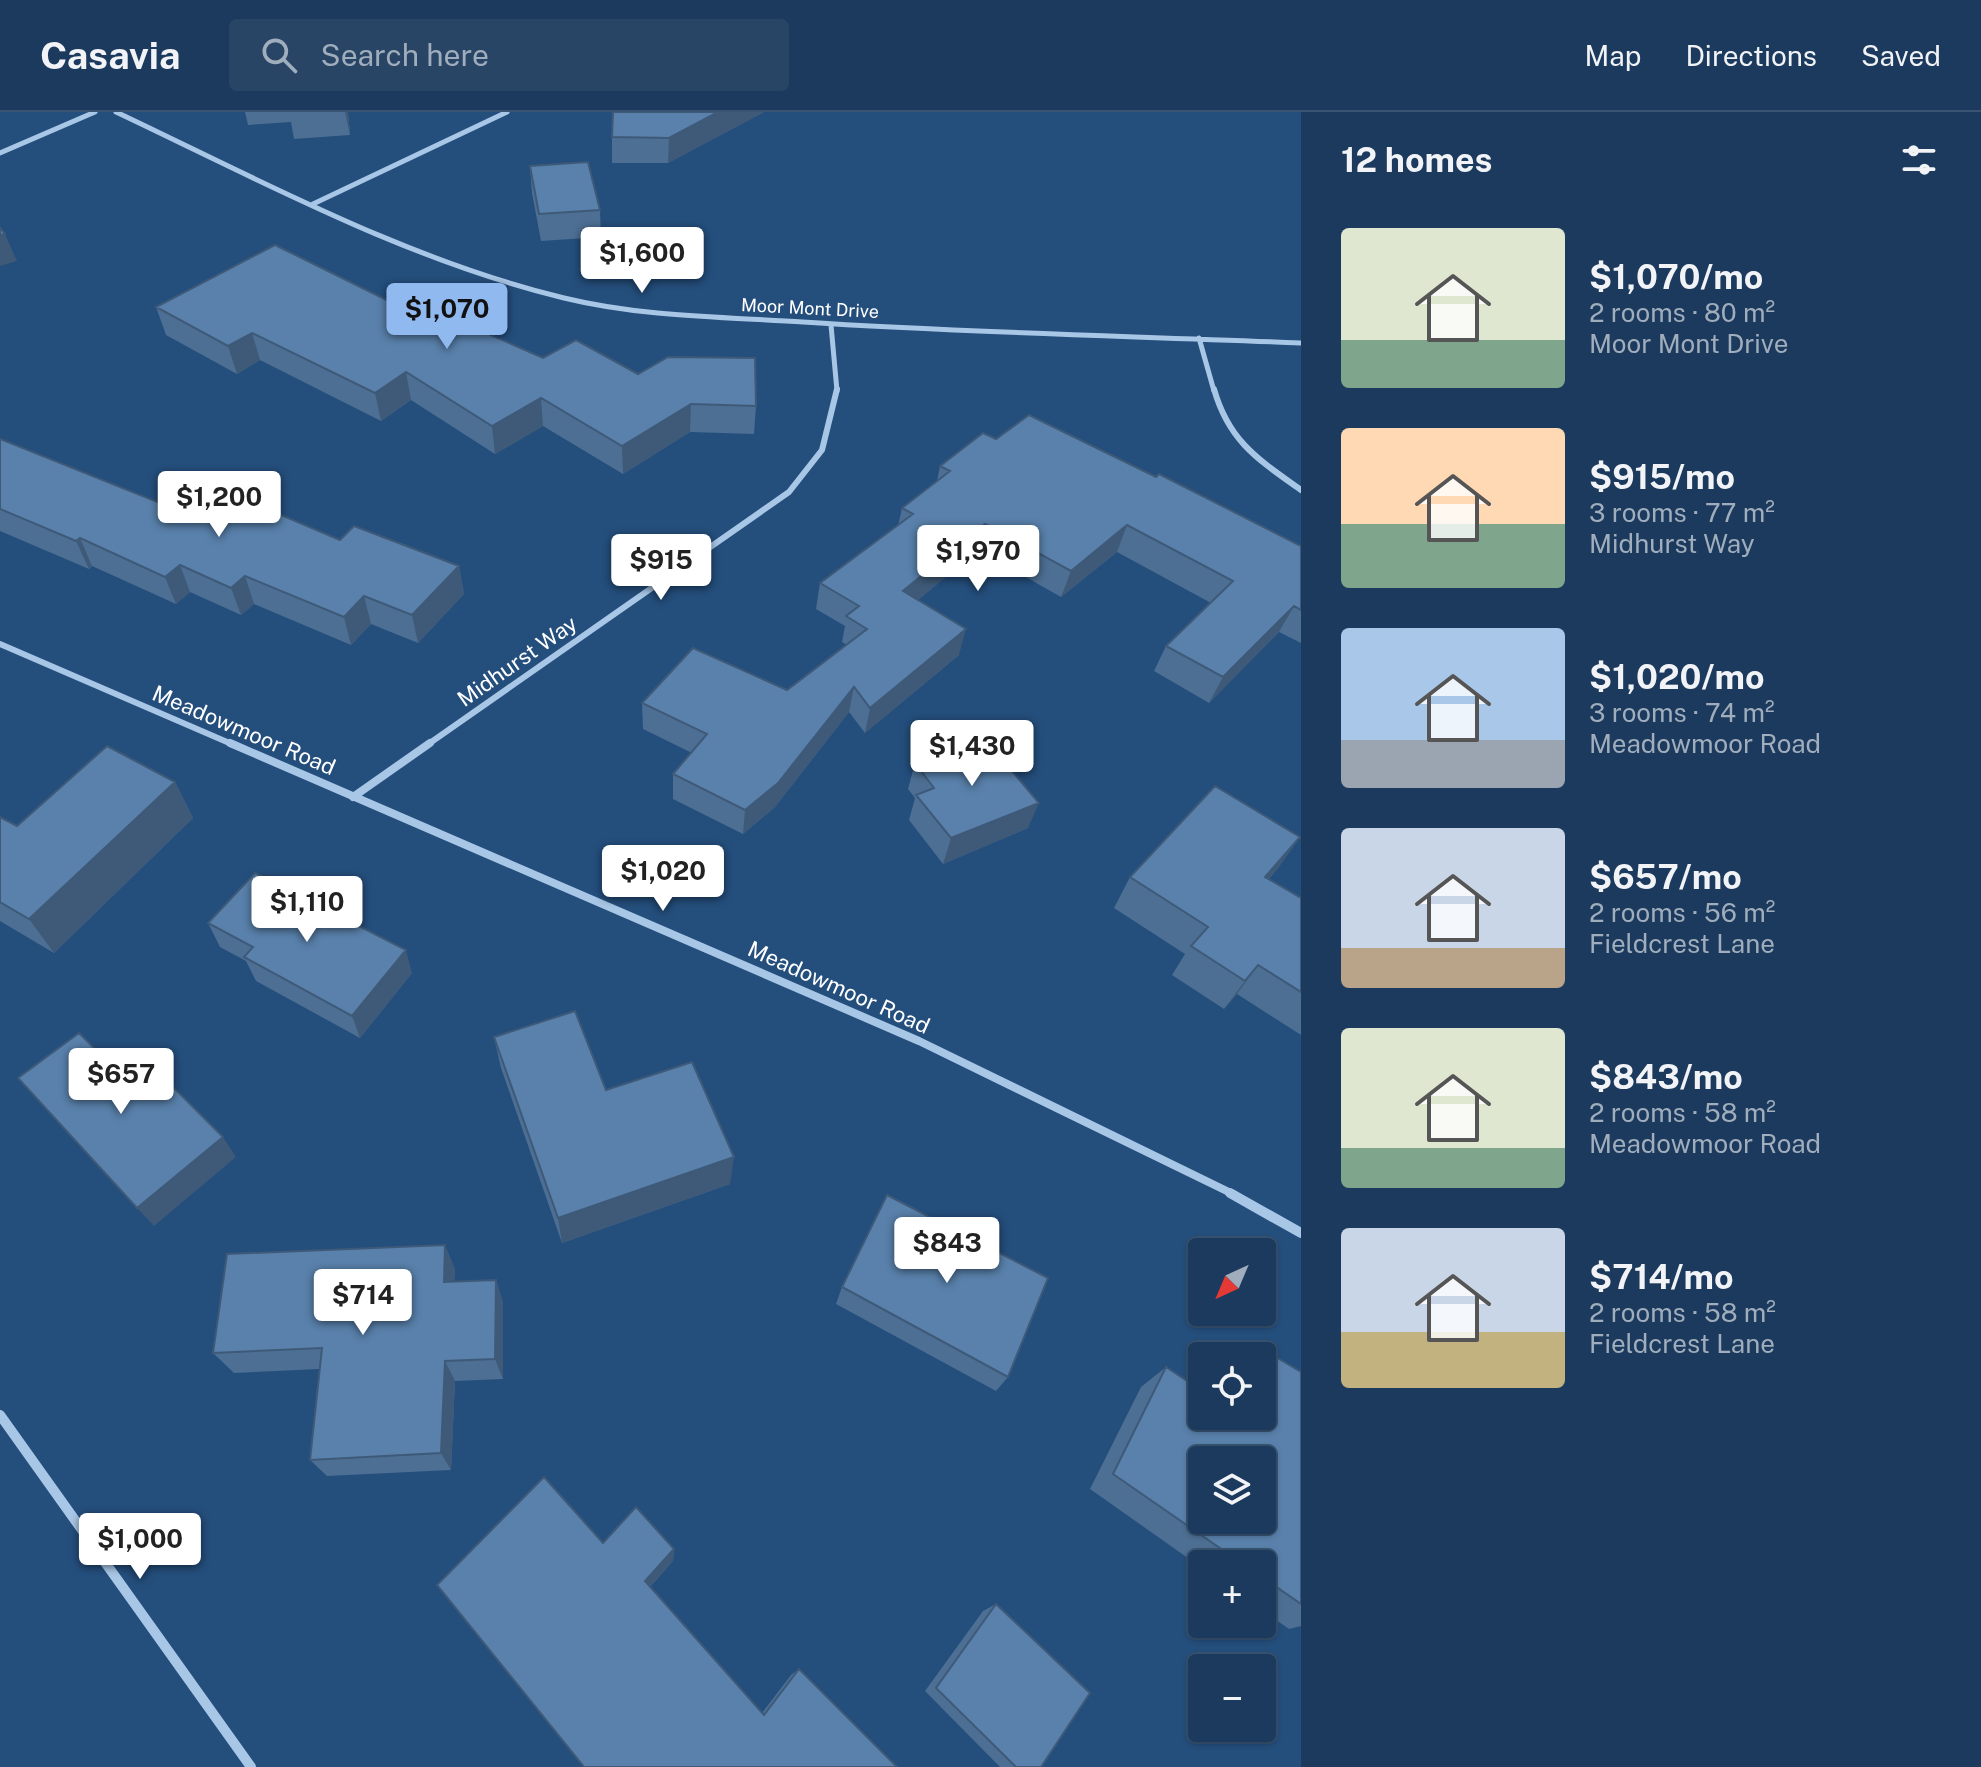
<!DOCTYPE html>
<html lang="en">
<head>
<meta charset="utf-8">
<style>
	body { margin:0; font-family:"Public Sans",sans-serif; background:#284566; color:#f1f3f6; height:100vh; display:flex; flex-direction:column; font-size:30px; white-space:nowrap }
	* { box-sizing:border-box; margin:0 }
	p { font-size:26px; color:#a0adbc }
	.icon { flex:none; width:44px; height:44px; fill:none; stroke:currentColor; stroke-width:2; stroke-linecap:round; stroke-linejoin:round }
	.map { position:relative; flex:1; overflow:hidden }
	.drawer { display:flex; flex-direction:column; background:#1b3a5d; width:680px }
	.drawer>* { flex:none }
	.needle { width:52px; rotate:224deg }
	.buttons { position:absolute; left:1188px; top:1126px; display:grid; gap:16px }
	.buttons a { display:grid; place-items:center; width:88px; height:88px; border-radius:8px; background:#1b3a5d; box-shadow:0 2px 6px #0004,0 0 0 2px #395472; font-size:40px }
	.price { position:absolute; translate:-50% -68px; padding:0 18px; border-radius:8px; background:#fff; color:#222; font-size:26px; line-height:52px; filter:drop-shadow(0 2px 4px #0008) }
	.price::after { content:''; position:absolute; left:50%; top:48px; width:24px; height:18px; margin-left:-12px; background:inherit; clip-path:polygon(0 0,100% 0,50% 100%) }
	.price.selected { background:#90b9f0; color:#111 }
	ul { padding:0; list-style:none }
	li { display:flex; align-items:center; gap:24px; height:200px; padding:0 40px }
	li span { display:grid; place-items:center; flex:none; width:224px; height:160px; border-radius:8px; color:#555 }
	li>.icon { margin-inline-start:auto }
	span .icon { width:96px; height:96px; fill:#fffc; stroke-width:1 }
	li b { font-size:34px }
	h2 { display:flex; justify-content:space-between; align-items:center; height:96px; padding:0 40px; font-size:34px }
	header { display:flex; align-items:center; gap:48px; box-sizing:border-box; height:112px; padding:0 40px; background:#1b3a5d; border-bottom:2px solid #395472 }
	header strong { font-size:38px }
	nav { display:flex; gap:44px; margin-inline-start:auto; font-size:28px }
	.search { width:560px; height:72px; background:#284566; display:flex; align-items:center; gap:20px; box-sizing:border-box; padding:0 28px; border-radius:8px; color:#a0adbc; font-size:30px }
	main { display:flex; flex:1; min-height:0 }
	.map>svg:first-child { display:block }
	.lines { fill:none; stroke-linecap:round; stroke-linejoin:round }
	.street-far3 { stroke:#a8c6e5; stroke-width:5 }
	.street-far2 { stroke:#a8c6e5; stroke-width:6 }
	.street-far1 { stroke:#a8c6e5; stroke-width:8 }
	.street { stroke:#a8c6e5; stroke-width:10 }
	.wall { fill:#4d6f93 }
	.shaded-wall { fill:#3e5a78 }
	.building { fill:#5981ab; stroke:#3e5a78; stroke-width:2; fill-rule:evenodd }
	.labels { text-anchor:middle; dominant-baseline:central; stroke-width:6; stroke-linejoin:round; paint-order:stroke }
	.far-street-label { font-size:18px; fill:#fff; stroke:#244e7c }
	.street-label { font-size:22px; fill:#fff; stroke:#244e7c }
</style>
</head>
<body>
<header>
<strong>Casavia</strong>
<div class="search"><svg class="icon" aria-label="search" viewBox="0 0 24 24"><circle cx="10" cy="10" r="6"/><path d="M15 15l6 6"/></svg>Search here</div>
<nav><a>Map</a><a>Directions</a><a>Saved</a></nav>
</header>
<main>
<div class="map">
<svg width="1301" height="1655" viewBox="0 0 1301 1655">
	<rect width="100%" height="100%" fill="#244e7c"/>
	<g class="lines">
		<path class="street-far3" d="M116 0C262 69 407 148 564 186 642 205 724 205 803 210 969 221 1135 224 1301 231
			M0 41 95 0
			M313 92 507 0
			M831 213 837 279
			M1199 226 1214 279"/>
		<path class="street-far2" d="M1214 277C1229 330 1259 348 1301 378
			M0 532 234 633
			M427 633 789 380 822 338 837 277"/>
		<path class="street-far1" d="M230 631 919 929 1235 1083
			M353 685 430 631"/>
		<path class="street" d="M1230 1081 1301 1121
			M0 1303 251 1655"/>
	</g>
	<path class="wall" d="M245 0H348L350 23 294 27 291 10 248 13Z
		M764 0 668 51H612V25Z
		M530 54 600 98 601 125 541 129 532 81Z
		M156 195 411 200 543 246 638 262 756 294 754 322 690 320 623 362 543 314 495 342 411 288 381 309 260 248 237 262 166 223Z
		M0 327 167 394 200 405 340 428 459 454 464 482 418 531 371 512 351 533 254 492 241 503 190 480 176 492 92 454 89 457 0 419Z
		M996 327 1156 365 1301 434V531L1279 520 1209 591 1154 559 1166 534 1211 491 1117 440 1061 485 978 438 918 488 959 543 865 621 849 600 775 695 743 722 673 687V662L692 641 643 617 642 591 787 578 847 533 842 530 845 514 816 497 820 471 898 414 902 396 937 369 940 354Z
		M915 651 1028 716 943 752 909 708 915 686 908 677Z
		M175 670 193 706 54 841 0 809V705L17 714Z
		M1300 725 1278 756 1269 767 1301 786V923L1237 882 1224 897 1172 863 1185 842 1114 796 1130 765Z
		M208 811 412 861 360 926 256 869 246 849 220 835Z
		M494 925 606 978 730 1072 562 1131 501 956Z
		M445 1133 455 1158 454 1170 496 1168 503 1191V1267L455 1269 451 1358 327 1364 310 1348 319 1257 234 1261 213 1241Z
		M842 1175 1008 1265 996 1279 836 1192Z
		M1274 1244 1301 1260V1514L1289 1517 1262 1498V1452H1202V1456L1090 1377 1141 1275 1166 1255 1202 1304H1262V1252Z
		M603 1431 674 1437 673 1449 650 1475 762 1601 791 1563 799 1557 897 1655H584Z
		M996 1492 1041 1655H1000L925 1579 983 1499Z"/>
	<path class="shaded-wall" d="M345 0H348L350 23Z
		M718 0H764L668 51 669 26Z
		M5 122 17 149 0 154V123Z
		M252 221 260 248 237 262 228 234Z
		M406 260 411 288 381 309 375 281Z
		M541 286 543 314 495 342 492 314Z
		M691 292 690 320 623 362 622 334Z
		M985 412 978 438 898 505 903 479Z
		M1127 413 1117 440 1061 485 1071 459Z
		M80 426 92 454 89 457 76 429Z
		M180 453 190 480 176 492 165 465Z
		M459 454 464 482 418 531 412 503Z
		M245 464 254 492 241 503 231 476Z
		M364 484 371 512 351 533 344 505Z
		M1294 494 1279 520 1209 591 1223 565Z
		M966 517 959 543 865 621 870 596Z
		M854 575 849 600 775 695 743 722 745 698Z
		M175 670 193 706 54 841 29 807Z
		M1039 691 1028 716 943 752 951 726Z
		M1300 725 1278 756 1244 795 1265 765Z
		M406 838 412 861 360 926 352 904Z
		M1258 853 1237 882 1224 897 1245 869Z
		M223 1025 236 1045 154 1114 137 1096Z
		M734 1045 730 1072 562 1131 558 1106Z
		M445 1133 455 1158 453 1193 444 1170Z
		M496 1168 503 1191V1267L495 1247Z
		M445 1249 455 1269 451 1358 441 1341Z
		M674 1437 673 1449 645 1480V1469Z"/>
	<path class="building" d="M613 0H718L669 26 612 25Z
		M588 50 600 98 539 102 530 54Z
		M0 116 5 122 0 123Z
		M275 133 411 200 423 193 543 246 576 228 638 262 668 245 755 246 756 294 691 292 622 334 541 286 492 314 406 260 375 281 252 221 228 234 156 195Z
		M1029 303 1156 365 1159 362 1301 434V498L1294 494 1223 565 1166 534 1233 469 1127 413 1071 459 985 412 903 479 966 517 870 596 854 575 778 671 745 698 673 662 707 622 642 591 693 536 787 578 867 517 846 504 859 494 820 471 913 402 902 396 950 359 940 354 983 321 996 327Z
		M0 327 167 394 170 392 200 405 229 381 340 428 354 414 459 454 412 503 364 484 344 505 245 464 231 476 180 453 165 465 80 426 76 429 0 397Z
		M983 625 1039 691 951 726 916 683 934 676 915 651Z
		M107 634 175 670 29 807 0 790V705L17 714Z
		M1215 674 1300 725 1265 765 1301 786V880L1258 853 1245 869 1191 834 1208 815 1130 765Z
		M255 761 406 838 352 904 244 845 253 835 208 811Z
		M575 899 606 978 692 950 734 1045 558 1106 494 925Z
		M79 921 115 957 137 939 223 1025 137 1096 18 966Z
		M887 1083 1048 1166 1008 1265 842 1175Z
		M445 1133 444 1170 496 1168 495 1247 445 1249 441 1341 310 1348 322 1236 213 1241 227 1142Z
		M1274 1244 1301 1260V1492L1262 1465V1452H1243L1113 1362 1166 1255 1202 1279V1304H1242L1245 1306 1247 1304H1262V1271ZM1202 1348H1262V1408H1202Z
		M544 1365 603 1431 636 1395 674 1437 645 1469 764 1603 799 1557 897 1655H584L437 1473Z
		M996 1492 1090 1581 1041 1655H1016L936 1576Z"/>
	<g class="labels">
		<g class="far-street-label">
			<text transform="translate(810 196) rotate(3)">Moor Mont Drive</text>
		</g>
		<g class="street-label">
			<text transform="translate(517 549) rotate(-35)">Midhurst Way</text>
			<text transform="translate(244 618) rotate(23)">Meadowmoor Road</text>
			<text transform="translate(839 875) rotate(24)">Meadowmoor Road</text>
		</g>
	</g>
</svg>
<div class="buttons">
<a><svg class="needle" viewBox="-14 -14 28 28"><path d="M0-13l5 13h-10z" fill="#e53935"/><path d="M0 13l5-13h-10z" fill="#a0adbc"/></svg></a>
<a><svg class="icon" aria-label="locate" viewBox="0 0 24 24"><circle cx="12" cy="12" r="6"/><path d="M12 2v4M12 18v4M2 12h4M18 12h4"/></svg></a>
<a><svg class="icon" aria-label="layers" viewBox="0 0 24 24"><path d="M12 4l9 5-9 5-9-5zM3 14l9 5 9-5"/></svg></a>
<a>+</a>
<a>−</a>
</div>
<b class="price" style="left:642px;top:183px">$1,600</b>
<b class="price selected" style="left:447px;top:239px">$1,070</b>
<b class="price" style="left:219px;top:427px">$1,200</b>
<b class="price" style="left:978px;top:481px">$1,970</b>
<b class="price" style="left:661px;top:490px">$915</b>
<b class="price" style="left:972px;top:676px">$1,430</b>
<b class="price" style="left:663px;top:801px">$1,020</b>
<b class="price" style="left:307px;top:832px">$1,110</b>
<b class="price" style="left:121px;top:1004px">$657</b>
<b class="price" style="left:947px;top:1173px">$843</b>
<b class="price" style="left:363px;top:1225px">$714</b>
<b class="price" style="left:140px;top:1469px">$1,000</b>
</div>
<section class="drawer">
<h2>12 homes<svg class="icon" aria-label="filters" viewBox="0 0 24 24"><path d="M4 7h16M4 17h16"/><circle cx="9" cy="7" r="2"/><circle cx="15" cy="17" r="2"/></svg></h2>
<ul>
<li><span style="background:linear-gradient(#dfe7d0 70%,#7fa58c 0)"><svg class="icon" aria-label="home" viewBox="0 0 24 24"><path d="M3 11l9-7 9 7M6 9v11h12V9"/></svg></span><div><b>$1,070/mo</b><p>2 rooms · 80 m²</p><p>Moor Mont Drive</p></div></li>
<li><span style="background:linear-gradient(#ffd9b3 60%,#7fa58c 0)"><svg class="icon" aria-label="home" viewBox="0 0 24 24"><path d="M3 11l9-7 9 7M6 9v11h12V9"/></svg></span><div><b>$915/mo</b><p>3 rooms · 77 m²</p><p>Midhurst Way</p></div></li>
<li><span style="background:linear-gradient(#a9c7e8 70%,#9aa5b1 0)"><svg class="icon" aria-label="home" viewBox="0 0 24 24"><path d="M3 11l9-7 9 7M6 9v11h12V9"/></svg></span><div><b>$1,020/mo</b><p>3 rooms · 74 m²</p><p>Meadowmoor Road</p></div></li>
<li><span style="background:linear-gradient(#c9d6e8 75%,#b9a48a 0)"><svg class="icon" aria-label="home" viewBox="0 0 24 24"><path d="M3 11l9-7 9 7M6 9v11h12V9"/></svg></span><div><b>$657/mo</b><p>2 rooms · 56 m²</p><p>Fieldcrest Lane</p></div></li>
<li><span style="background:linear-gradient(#dfe7d0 75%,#7fa58c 0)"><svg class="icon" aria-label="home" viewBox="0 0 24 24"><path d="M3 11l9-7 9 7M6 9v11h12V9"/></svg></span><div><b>$843/mo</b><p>2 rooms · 58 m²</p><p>Meadowmoor Road</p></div></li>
<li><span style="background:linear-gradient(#c9d6e8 65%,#c2b280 0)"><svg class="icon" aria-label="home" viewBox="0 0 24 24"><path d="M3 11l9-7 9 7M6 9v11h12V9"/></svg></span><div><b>$714/mo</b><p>2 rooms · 58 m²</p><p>Fieldcrest Lane</p></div></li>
</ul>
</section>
</main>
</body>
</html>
